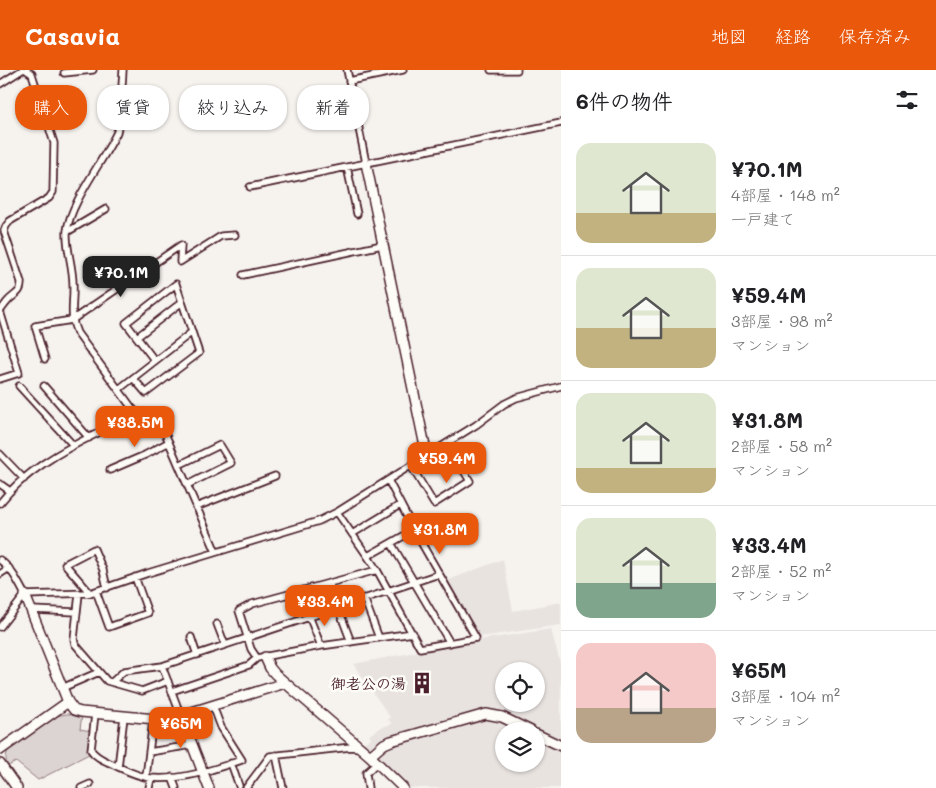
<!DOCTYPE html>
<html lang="ja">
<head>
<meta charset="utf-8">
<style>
	body { margin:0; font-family:Mali,"Klee One",sans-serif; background:#f2f2f2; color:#202124; height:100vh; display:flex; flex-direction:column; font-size:19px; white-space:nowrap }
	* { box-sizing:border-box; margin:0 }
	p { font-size:16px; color:#757577 }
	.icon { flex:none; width:28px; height:28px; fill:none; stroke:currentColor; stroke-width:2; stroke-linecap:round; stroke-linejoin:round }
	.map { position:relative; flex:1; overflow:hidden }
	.drawer { display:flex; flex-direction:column; background:#fff; width:375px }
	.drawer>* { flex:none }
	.guide { position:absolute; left:15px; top:15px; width:470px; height:45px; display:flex; gap:10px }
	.buttons { position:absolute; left:495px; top:592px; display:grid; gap:10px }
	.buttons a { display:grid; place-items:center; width:50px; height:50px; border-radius:50%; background:#fff; box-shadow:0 1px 4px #0004; font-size:25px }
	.price { position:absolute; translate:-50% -42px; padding:0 11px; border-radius:10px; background:#ea580c; color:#fff; font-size:16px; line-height:32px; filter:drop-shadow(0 1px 2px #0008) }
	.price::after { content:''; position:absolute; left:50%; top:30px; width:15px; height:11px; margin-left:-8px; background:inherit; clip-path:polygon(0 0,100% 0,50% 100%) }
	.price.active { background:#222; color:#fff }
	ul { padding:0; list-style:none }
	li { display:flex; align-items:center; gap:15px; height:125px; padding:0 15px }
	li+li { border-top:1px solid #e0e0e0 }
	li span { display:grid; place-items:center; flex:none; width:140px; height:100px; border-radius:15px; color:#555 }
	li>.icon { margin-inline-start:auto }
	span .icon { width:60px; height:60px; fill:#fffc; stroke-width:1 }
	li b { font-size:21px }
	h2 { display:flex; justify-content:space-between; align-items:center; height:60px; padding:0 15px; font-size:21px }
	.chip { padding:0 18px; border-radius:20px; background:#fff; box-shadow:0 1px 4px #0004; font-size:18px; line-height:45px }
	.chip.active { background:#ea580c; color:#fff }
	header { display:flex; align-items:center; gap:30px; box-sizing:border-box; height:70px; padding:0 25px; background:#ea580c; color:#fff }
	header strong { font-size:24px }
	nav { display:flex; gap:28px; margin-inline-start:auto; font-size:18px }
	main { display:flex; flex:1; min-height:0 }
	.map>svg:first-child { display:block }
	.built { fill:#e9e3e0; fill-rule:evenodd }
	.green { fill:#dcd4d2; stroke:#937a7e }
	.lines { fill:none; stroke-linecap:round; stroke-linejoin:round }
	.street-casing { stroke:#4a1f2b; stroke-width:9 }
	.secondary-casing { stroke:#4a1f2b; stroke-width:12 }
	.primary-casing { stroke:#4a1f2b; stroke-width:12 }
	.street { stroke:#fdfcf7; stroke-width:5.5 }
	.secondary { stroke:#fdfcf7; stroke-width:9 }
	.primary { stroke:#fdfcf7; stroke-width:9 }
	.labels { text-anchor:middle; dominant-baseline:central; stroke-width:5; stroke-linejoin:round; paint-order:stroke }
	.poi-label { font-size:15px; font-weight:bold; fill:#4a1f2b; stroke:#fdfcf7; text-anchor:end }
</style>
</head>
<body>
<header>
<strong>Casavia</strong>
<nav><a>地図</a><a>経路</a><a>保存済み</a></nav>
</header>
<main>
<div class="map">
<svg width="561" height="718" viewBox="0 0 561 718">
	<rect width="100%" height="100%" fill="#f6f3ef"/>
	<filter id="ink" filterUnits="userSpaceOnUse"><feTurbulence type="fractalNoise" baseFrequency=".02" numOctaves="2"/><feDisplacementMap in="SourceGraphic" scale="10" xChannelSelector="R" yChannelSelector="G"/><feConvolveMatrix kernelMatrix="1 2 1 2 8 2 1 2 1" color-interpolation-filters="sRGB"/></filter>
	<g filter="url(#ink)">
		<path class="built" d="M503 489 513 541 561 532V555L480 567 479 570 551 559 561 596V718H408L362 674 371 668 369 665 382 657 392 654 388 649 390 647 353 594 478 570 479 568 446 511ZM504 601H536V634H504ZM504 661H536V694H504Z"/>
		<path class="green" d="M67 644 82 645 80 659 91 661 89 684 38 710 16 692 8 696C5 689 5 685 10 678L55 646Z"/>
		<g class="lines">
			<g class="street-casing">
				<path id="street" d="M123 0 120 48 117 62C104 90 70 133 67 161 66 179 73 196 73 214 74 232 69 246 77 263L132 338 137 343 150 347 164 361 216 482
					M347 0 366 93
					M491 0H517
					M64 3 93 0
					M349 11 403 0
					M0 14 22 0
					M347 97 357 144
					M250 117 561 53
					M67 162 106 139
					M243 205 382 175
					M0 241C3 238 5 234 8 231 14 224 22 223 21 212L4 161 6 156 10 151 49 128 53 122 54 73 32 4 26 0
					M137 267 182 232
					M45 289 35 256 72 250 181 175 180 192 221 166 235 165
					M155 291 126 253 176 214 192 262
					M0 309 19 303 0 241
					M19 316 73 375
					M44 316 89 368
					M119 319 192 262 199 283 146 323 133 308
					M0 384 24 409
					M179 395 220 375 231 393 187 415
					M411 396 434 434 470 411 447 373
					M110 400 145 385 169 372
					M0 414 10 421
					M0 433C24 402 61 381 96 364 109 357 126 352 137 343
					M196 437 275 406
					M337 442 377 500 420 578 476 568 414 460 388 410
					M352 464 400 435
					M391 473 450 573
					M368 486 414 460
					M0 490C12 499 18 512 25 525
					M0 504 9 498
					M329 513 351 572
					M96 521 109 557 148 543 135 507
					M90 523 65 494 94 479 103 500 107 518
					M79 524 74 569 75 574 107 611 142 621 168 611
					M364 528 379 568
					M32 540 77 542
					M309 546 321 576
					M217 554 225 575
					M0 557 25 525 90 523 148 503 319 451 337 442 447 373 476 355 504 334 516 328 561 316
					M191 567 197 585
					M257 588 251 579 239 541 252 534 377 500
					M162 596 181 646
					M112 612 124 601 162 596 439 504
					M62 618 99 602
					M172 621 249 595 257 588 321 576 413 563
					M95 644 91 680C96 688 106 691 114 695 125 700 138 707 151 708 180 711 215 699 242 690L221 657 213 636
					M149 682 192 675
					M276 685 283 718
					M231 693 239 716
					M118 697 124 647
					M146 707 153 650
					M172 707 176 718
					M81 718 90 714
					M149 718 151 708
					M246 718 270 686 351 677 360 678
					M368 718 366 703 377 693"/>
			</g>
			<g class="secondary-casing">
				<path id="secondary" d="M366 93 427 386
					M25 525 68 632 74 640 81 642 166 650 285 613
					M265 587 270 598 275 604 370 686 403 718
					M181 646 209 718
					M536 664 561 676
					M0 680 68 632
					M370 686 384 674 391 671 486 644 502 647 531 661"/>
			</g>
			<g class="primary-casing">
				<path id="primary" d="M0 694 17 718"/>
			</g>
			<use href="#street" class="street"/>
			<use href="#secondary" class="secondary"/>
			<use href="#primary" class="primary"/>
		</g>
	</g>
	<defs>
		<g id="building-bare" transform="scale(1.725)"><path d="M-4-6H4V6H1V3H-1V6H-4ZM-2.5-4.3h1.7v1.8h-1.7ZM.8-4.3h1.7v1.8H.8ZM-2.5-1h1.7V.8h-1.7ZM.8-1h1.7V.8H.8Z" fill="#4a1f2b" stroke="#fdfcf7" stroke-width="2.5" paint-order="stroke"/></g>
	</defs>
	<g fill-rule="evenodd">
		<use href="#building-bare" x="422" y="613"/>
	</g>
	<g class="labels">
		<g class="poi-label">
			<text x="406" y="613">御老公の湯</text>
		</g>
	</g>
</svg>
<div class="buttons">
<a><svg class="icon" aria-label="locate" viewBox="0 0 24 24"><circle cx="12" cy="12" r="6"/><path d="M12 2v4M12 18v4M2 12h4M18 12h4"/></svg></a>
<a><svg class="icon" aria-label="layers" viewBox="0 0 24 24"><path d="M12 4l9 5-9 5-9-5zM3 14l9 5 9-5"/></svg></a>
</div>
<b class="price active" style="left:121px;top:228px">¥70.1M</b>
<b class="price" style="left:135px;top:378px">¥38.5M</b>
<b class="price" style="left:447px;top:414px">¥59.4M</b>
<b class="price" style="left:440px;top:485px">¥31.8M</b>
<b class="price" style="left:325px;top:557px">¥33.4M</b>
<b class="price" style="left:181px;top:679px">¥65M</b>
<div class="guide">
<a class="chip active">購入</a>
<a class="chip">賃貸</a>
<a class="chip">絞り込み</a>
<a class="chip">新着</a>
</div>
</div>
<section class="drawer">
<h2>6件の物件<svg class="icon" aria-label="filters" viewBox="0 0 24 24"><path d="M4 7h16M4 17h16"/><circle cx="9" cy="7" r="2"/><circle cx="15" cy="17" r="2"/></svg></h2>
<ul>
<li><span style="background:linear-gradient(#dfe7d0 70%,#c2b280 0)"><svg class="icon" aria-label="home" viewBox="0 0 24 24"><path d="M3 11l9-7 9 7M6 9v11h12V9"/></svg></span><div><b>¥70.1M</b><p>4部屋 · 148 m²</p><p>一戸建て</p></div></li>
<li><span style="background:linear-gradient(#dfe7d0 60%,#c2b280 0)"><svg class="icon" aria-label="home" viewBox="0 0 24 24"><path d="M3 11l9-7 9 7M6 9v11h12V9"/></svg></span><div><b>¥59.4M</b><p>3部屋 · 98 m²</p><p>マンション</p></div></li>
<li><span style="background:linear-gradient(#dfe7d0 75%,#c2b280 0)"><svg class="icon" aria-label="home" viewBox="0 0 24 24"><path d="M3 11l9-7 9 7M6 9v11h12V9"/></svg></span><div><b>¥31.8M</b><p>2部屋 · 58 m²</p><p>マンション</p></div></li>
<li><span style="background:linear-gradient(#dfe7d0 65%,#7fa58c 0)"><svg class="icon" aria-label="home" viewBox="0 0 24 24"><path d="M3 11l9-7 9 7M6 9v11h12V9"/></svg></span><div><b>¥33.4M</b><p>2部屋 · 52 m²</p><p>マンション</p></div></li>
<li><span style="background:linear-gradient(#f6c9c9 65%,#b9a48a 0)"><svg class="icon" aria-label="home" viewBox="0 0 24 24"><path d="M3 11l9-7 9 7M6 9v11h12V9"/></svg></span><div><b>¥65M</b><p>3部屋 · 104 m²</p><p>マンション</p></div></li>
</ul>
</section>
</main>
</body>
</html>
